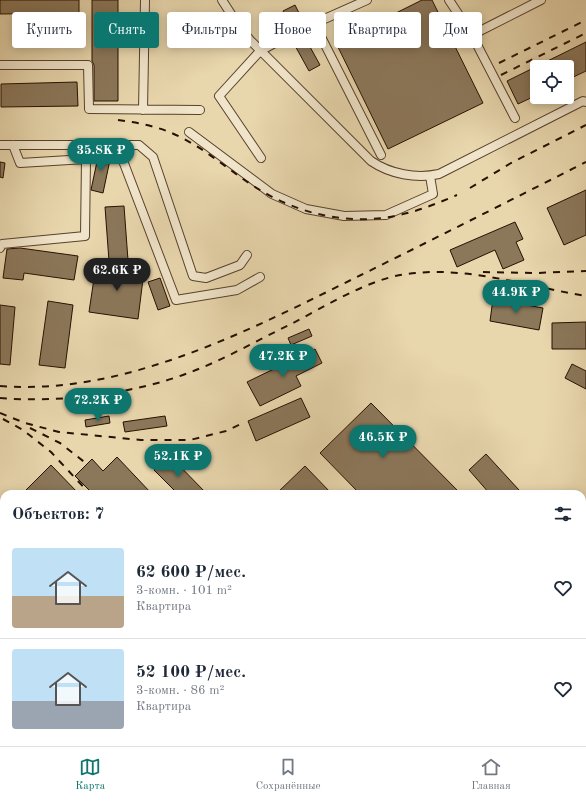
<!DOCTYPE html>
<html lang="ru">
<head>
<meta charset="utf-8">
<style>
	body { margin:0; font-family:"Old Standard TT",serif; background:#f6f6f7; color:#1f2937; height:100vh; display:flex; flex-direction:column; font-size:15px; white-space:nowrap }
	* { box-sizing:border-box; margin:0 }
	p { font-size:13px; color:#747a83 }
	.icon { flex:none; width:22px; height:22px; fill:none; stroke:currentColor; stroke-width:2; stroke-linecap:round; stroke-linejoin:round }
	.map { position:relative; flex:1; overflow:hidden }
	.drawer { position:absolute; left:0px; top:490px; width:586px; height:256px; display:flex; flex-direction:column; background:#fff; border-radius:12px 12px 0 0; box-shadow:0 2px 10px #0003 }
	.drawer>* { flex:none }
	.top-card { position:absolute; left:12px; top:12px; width:562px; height:36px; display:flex; gap:8px }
	.buttons { position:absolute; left:530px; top:60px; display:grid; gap:8px }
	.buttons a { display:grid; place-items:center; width:44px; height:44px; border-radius:4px; background:#fff; box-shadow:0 2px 10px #0003; font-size:20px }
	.price { position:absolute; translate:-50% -34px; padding:0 9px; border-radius:14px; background:#0f766e; color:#fff; font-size:13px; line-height:26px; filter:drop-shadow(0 1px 2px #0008) }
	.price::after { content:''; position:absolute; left:50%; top:24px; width:12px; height:9px; margin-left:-6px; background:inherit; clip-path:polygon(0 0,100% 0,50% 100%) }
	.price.on { background:#222; color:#fff }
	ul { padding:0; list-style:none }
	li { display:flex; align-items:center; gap:12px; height:100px; padding:0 12px }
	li+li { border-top:1px solid #e0e1e3 }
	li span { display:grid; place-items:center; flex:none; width:112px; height:80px; border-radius:4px; color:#555 }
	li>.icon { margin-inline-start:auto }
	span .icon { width:48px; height:48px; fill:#fffc; stroke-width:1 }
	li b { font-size:17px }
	h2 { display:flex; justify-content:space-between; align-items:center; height:48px; padding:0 12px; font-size:17px }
	.pill { padding:0 14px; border-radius:4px; background:#fff; box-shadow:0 2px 10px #0003; font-size:14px; line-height:36px }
	.pill.on { background:#0f766e; color:#fff }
	.tabs { display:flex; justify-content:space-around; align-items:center; height:56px; border-top:1px solid #e0e1e3; background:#fff; font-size:11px; color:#747a83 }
	.tabs a { display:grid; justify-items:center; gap:2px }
	.tabs .on { color:#0f766e }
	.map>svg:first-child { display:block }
	.green { fill:#c7b490; stroke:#776248 }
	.building { fill:#8b775a; stroke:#271000 }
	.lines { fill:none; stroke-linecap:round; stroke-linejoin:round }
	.minor-casing { stroke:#57422b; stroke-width:10 }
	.path { stroke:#271000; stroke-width:1; stroke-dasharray:3 2; stroke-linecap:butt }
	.minor { stroke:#f0e4ca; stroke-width:8 }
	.rail { stroke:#271000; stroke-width:2; stroke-dasharray:7 7; stroke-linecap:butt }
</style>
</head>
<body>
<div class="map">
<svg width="586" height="746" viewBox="0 0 586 746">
	<rect width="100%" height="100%" fill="#e8d6ad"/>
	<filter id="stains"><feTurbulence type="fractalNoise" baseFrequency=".005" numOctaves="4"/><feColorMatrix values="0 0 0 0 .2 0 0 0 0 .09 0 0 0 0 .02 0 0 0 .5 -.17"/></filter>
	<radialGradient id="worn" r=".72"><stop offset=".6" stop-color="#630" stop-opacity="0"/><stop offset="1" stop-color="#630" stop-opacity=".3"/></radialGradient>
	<path class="green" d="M70 742H167L171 746H67Z"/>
	<path class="building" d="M0 0H79V13L0 14Z
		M92 0H118V101H94V65L92 61Z
		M422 0H432L483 103 388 149 336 43Z
		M295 5 300 15 288 21 283 11Z
		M304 36 320 65 309 71 293 42Z
		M586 42V71L567 80V67H537V95L518 104 507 81Z
		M77 82 78 106 1 107V84Z
		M99 152 111 155 103 193 91 190Z
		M0 162 5 163 3 178 0 177Z
		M586 190V235L564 245 547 208Z
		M124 206 128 260 109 261 105 207Z
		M515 222 523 239 516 242 524 260 503 269 495 250 457 267 450 250Z
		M20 248 78 256 74 280 24 273 23 280 3 278 7 249Z
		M96 265 144 271 138 319 89 312Z
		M160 278 170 306 158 310 148 282Z
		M493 299 543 308 539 330 490 321Z
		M48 301 73 305 65 368 39 365Z
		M0 305 15 307 10 365 0 364Z
		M586 322V349H552V323Z
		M309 329 312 336 291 345 288 338Z
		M315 349 322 363 296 376 301 386 260 406 247 382Z
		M572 364 586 371V389L565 378Z
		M301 398 310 417 256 441 248 421Z
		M371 403 461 494H360L320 453Z
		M109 416 110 423 86 427 85 420Z
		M165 416 167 426 125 432 123 422Z
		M486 454 519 490 514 494H490L469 470Z
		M169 455 207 494H178L154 470Z
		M117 457 152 494H93L75 476 92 459 103 471Z
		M51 465 79 494H22Z
		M305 466 332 494H276Z"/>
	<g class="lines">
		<g class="minor-casing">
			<path id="minor" d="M222 0 238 25 250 40 371 161C390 174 416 179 439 174L583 101 586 102
				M449 0 472 35 541 0
				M314 23 381 155
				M472 35 515 118
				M0 65H88L89 109 200 110
				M143 110 145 0
				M189 132 272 194 306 209 344 216 386 215 433 194 430 176
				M0 145H139L153 157 193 276 206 278 240 265 247 255
				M117 145 176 300 237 290 260 277
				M261 158 219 96 260 51 293 33 367 0
				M0 248 2 244 85 236 86 159 20 163 13 145
				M0 529 4 533
				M0 556 4 560
				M0 579 4 583
				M0 608 4 604
				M0 637 4 641
				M0 683 4 687
				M0 713 4 708
				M155 742 158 746
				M181 742 185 746
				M61 746 63 742"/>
		</g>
		<path class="path" d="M16 742 18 746
			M95 746 98 742"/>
		<use href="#minor" class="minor"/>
		<path class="rail" d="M499 63 586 20
			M501 75 586 33
			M118 120C140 123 162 127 182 138 210 152 233 174 260 190 301 215 352 226 399 215 419 211 438 203 457 195
			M470 188 511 163 586 125
			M483 272 536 273 586 271
			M0 386C125 396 252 329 361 275 436 238 511 200 586 162
			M0 398C61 403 134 394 191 372 225 359 258 340 291 324 324 307 364 282 400 275 463 264 525 286 586 296
			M0 413 25 423 59 432 141 440H190L226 431 243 423
			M3 419 23 430 51 452 90 494
			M30 428 60 443 87 464
			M290 742 292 746"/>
	</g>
	<rect width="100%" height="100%" filter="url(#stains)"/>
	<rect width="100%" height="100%" fill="url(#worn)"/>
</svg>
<div class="buttons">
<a><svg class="icon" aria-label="locate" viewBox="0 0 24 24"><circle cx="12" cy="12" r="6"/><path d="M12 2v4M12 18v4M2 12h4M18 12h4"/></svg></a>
</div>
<b class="price" style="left:101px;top:172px">35.8K ₽</b>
<b class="price on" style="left:117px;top:292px">62.6K ₽</b>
<b class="price" style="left:516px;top:314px">44.9K ₽</b>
<b class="price" style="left:283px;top:378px">47.2K ₽</b>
<b class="price" style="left:98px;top:422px">72.2K ₽</b>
<b class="price" style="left:383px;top:459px">46.5K ₽</b>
<b class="price" style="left:178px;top:478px">52.1K ₽</b>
<div class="top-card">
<a class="pill">Купить</a>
<a class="pill on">Снять</a>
<a class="pill">Фильтры</a>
<a class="pill">Новое</a>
<a class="pill">Квартира</a>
<a class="pill">Дом</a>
</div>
<section class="drawer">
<h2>Объектов: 7<svg class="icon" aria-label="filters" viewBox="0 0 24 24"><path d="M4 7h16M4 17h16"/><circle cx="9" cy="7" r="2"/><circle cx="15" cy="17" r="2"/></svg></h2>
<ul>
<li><span style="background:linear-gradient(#bfe0f5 60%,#b9a48a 0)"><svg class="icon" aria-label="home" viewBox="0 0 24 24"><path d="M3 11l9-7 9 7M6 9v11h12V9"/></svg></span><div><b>62 600 ₽/мес.</b><p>3-комн. · 101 m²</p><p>Квартира</p></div><svg class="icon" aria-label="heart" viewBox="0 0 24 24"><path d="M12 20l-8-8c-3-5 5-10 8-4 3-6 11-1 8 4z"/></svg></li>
<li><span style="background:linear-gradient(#bfe0f5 65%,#9aa5b1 0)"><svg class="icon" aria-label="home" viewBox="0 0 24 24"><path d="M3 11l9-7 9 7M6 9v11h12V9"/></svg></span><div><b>52 100 ₽/мес.</b><p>3-комн. · 86 m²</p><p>Квартира</p></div><svg class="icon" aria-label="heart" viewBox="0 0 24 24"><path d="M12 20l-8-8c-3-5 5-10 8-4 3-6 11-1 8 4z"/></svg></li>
</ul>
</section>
</div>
<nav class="tabs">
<a class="on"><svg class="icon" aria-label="map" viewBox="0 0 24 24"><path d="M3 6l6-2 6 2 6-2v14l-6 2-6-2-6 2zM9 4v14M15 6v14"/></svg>Карта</a>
<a><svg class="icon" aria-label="saved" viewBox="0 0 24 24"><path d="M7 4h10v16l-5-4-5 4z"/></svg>Сохранённые</a>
<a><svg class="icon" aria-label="home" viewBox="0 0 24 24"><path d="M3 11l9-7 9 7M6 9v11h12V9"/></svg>Главная</a>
</nav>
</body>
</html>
